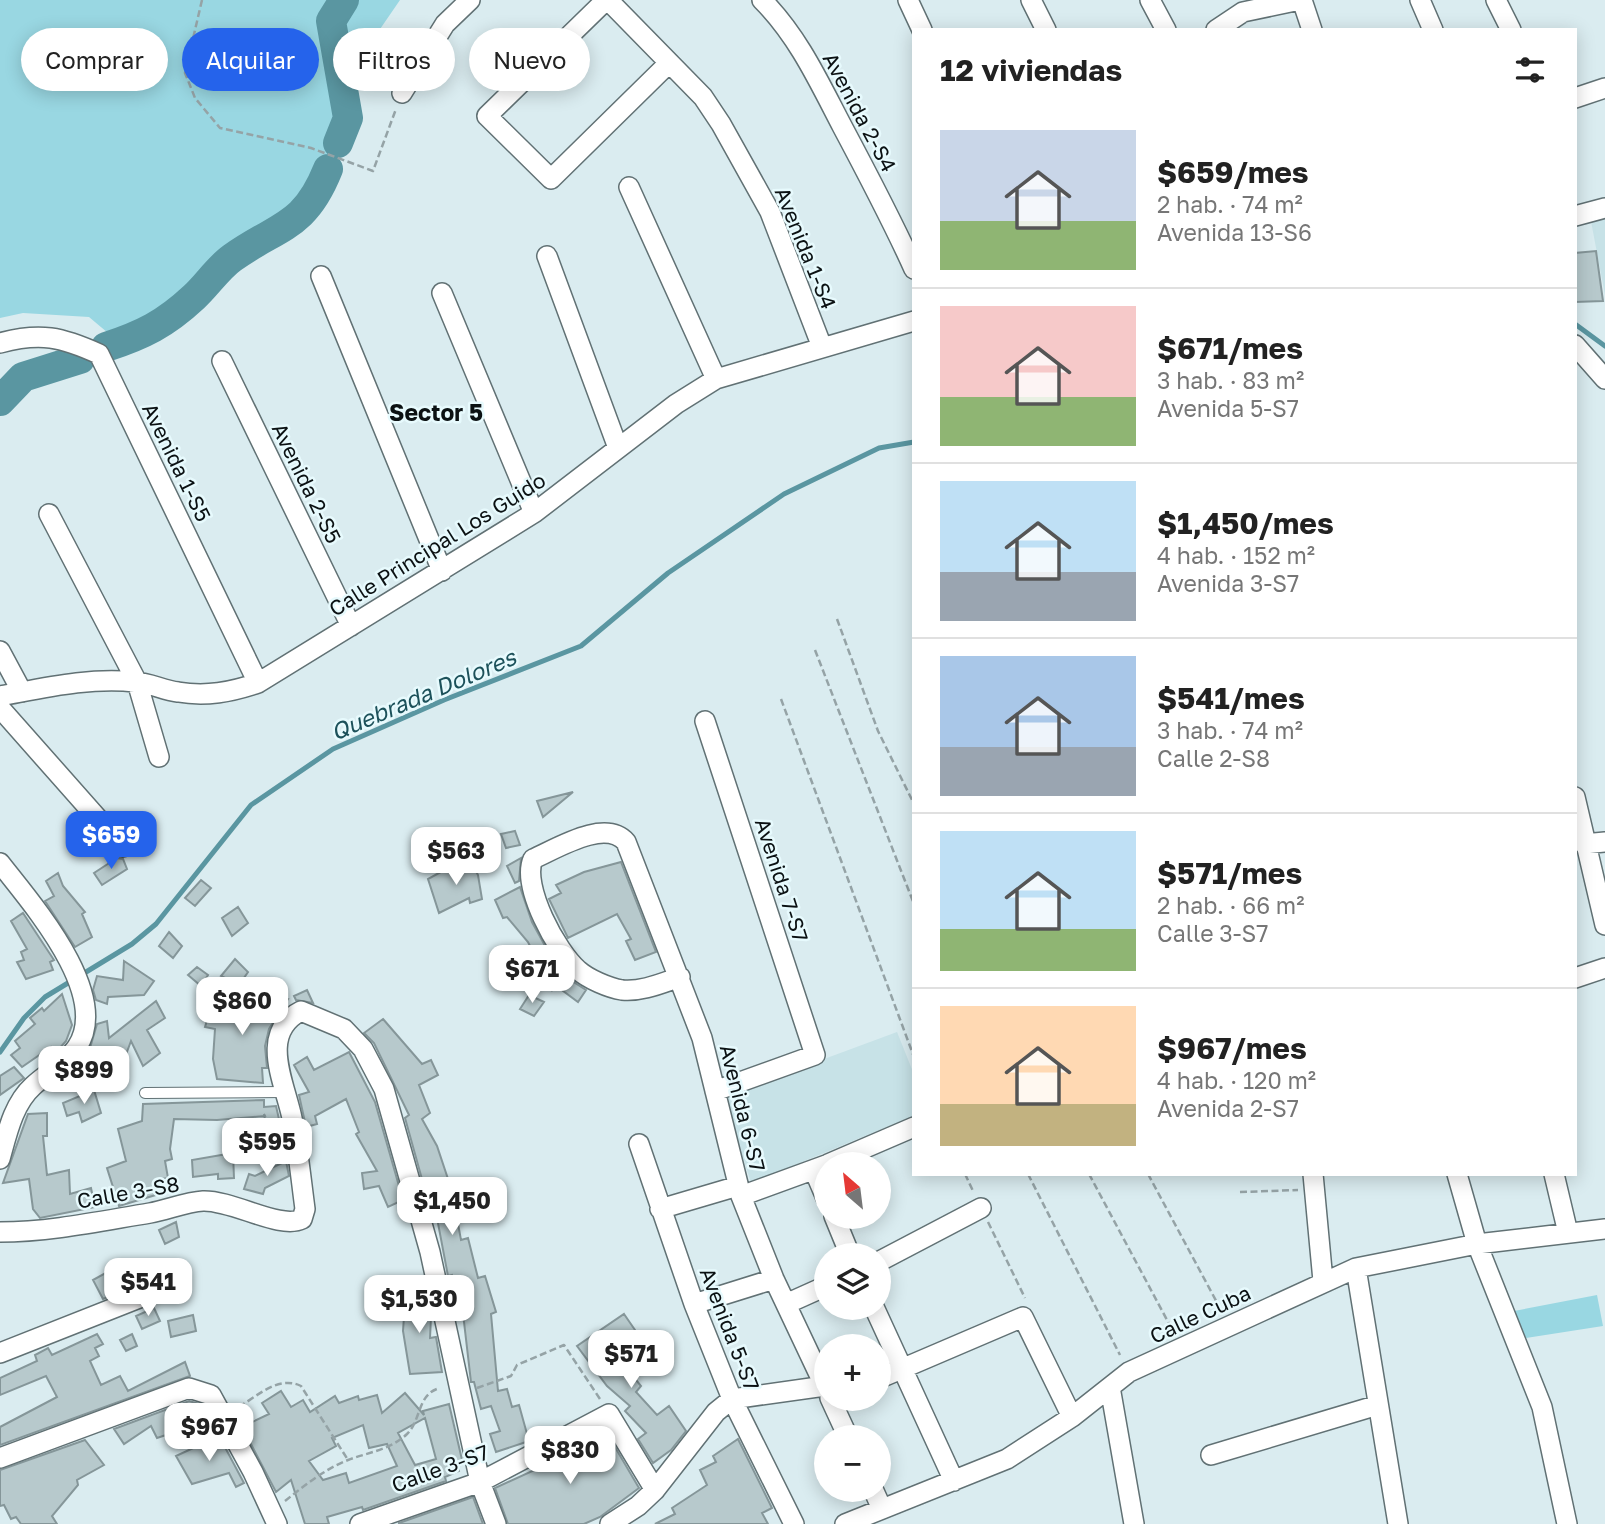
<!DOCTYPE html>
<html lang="es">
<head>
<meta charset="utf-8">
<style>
	body { margin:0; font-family:"Golos Text",sans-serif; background:#f2f2f2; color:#222; height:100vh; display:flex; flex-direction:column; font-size:26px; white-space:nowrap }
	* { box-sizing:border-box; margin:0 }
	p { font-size:23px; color:#767676 }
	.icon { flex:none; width:38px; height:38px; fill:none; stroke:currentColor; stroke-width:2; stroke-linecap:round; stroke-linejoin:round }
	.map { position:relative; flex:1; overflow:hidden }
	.panel { position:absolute; left:912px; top:28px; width:665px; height:1148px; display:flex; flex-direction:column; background:#fff; border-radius:0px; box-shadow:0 4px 18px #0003 }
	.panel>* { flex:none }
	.top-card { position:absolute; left:21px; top:28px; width:665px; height:63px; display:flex; gap:14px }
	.needle { width:46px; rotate:332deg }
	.controls { position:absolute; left:814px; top:1152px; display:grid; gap:14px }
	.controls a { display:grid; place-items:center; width:77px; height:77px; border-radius:50%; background:#fff; box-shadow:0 4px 18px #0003; font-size:35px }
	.price { position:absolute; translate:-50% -60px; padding:0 16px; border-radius:14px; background:#fff; color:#222; font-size:23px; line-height:46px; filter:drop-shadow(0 2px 4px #0008) }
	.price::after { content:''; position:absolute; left:50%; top:42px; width:21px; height:16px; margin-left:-10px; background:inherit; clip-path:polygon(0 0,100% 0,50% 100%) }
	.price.selected { background:#2563eb; color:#fff }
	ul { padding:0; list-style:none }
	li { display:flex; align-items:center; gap:21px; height:175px; padding:0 28px }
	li+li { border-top:2px solid #e0e0e0 }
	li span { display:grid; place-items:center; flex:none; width:196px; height:140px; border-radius:0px; color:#555 }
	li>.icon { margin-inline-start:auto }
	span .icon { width:84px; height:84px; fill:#fffc; stroke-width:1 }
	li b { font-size:30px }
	h2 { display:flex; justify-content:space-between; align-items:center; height:84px; padding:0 28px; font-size:30px }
	.chip { padding:0 24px; border-radius:32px; background:#fff; box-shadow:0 4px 18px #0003; font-size:24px; line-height:63px }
	.chip.selected { background:#2563eb; color:#fff }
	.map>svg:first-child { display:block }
	.built { fill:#c7e2e7 }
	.green { fill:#99d7e2 }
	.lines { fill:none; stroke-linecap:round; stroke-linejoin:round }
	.stream { stroke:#5a96a1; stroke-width:5 }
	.river { stroke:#5a96a1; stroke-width:30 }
	.building { fill:#b7c9cc; stroke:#859699; stroke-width:2; fill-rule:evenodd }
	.service-casing { stroke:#617174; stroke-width:12 }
	.minor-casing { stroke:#617174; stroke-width:22 }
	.path { stroke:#95a3a6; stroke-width:2.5; stroke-dasharray:7 3.5; stroke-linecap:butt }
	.service { stroke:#fff; stroke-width:10 }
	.minor { stroke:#fff; stroke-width:19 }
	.labels { text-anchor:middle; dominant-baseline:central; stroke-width:5; stroke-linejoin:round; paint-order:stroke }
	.street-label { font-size:21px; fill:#0b1113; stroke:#e7fafd }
	.neighbourhood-label { font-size:23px; font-weight:bold; fill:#0b1113; stroke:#e7fafd }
	.water-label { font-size:23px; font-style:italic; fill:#1c515a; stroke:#e7fafd }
</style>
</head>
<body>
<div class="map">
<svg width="1605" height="1524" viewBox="0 0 1605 1524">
	<rect width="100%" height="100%" fill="#daecf0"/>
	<path class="built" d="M1605 213V295L1590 216Z
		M897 1032 913 1072V1116L751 1183 724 1096Z"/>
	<path class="green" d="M0 0H400L354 67 343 115 317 183 294 210 226 249 189 288 147 320 114 338 89 317 23 313 0 318Z
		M1597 1295 1603 1326 1526 1338 1514 1311Z"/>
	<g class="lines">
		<path class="stream" d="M1575 324 1605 346
			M0 1052 24 1018 45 997 132 944 156 924 251 805 333 749 444 700 581 646 668 573 784 494 879 448 914 442"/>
		<path class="river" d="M338 143 348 118 331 21 344 0
			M106 347C143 335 165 324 194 297 207 285 218 268 232 258 278 225 304 229 328 169
			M0 401 23 377 80 359"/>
	</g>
	<path class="building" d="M1596 251 1603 301 1575 302V253Z
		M573 792 543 817 537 801Z
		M515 831 520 845 506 848 501 834Z
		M117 858 123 859 127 869 102 885 94 873Z
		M521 858 519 881 515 883 507 866Z
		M470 860 478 875 482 899 470 903 469 898 439 913 428 879 448 868 450 873Z
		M621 862 656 952 635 960 626 941 631 939 617 914 568 938 549 899 561 893 556 885 584 872Z
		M58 873 63 886 85 912 82 914 92 937 75 947 45 901 54 896 46 881Z
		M201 880 211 888 195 906 185 898Z
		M520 887 532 922 550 955 569 979 586 990 578 1002 555 985 552 990 528 942 507 917 503 918 495 900Z
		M238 907 248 923 232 936 222 918Z
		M23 913 54 960 50 962 53 970 26 979 17 962 24 960 21 952 27 949 11 921Z
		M169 932 182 946 173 958 159 946Z
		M235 959 248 972 239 985 221 976Z
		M124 961 154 981 144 995 108 997 107 1004 96 1000 93 990 97 976 123 980Z
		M197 967 208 975 201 986 188 975Z
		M307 990 313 1003 296 1000 294 996Z
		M269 993 288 999 269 1029 265 1046 267 1068H262L263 1083 217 1079 213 1059 215 1029 205 1027 212 1004 219 1006 224 997 265 1008Z
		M62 994 72 1025 66 1041 59 1049 54 1052 51 1047 22 1067 11 1055 20 1048 15 1041 35 1024 30 1018 42 1008 44 1011Z
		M529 995 544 1002 534 1016 520 1009Z
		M156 1001 165 1018 147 1030 160 1053 143 1066 131 1041 121 1068 91 1058 90 1048 97 1024 107 1021 109 1038Z
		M383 1019 422 1064 431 1060 438 1075 419 1085 430 1113 422 1119 437 1146 452 1191 461 1240 468 1238 478 1278 485 1276 496 1312 491 1314 498 1391 507 1389 512 1407 519 1405 529 1441 496 1452 490 1434 500 1431 491 1406 481 1409 474 1382H471L464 1322 452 1275 448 1276 434 1202 429 1188 425 1190 405 1118 409 1115 374 1043 364 1033Z
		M349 1052 375 1102 403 1200 388 1207 379 1186 364 1189 362 1173 377 1171 356 1134 359 1132 346 1099 315 1116 317 1124 306 1127 299 1095 309 1092 294 1065 307 1057 314 1070Z
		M92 1064 101 1082 95 1091 80 1078Z
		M14 1067 24 1078 0 1095V1076Z
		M94 1090 101 1113 82 1122 79 1112 67 1116 63 1103Z
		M264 1100V1107L276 1106 284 1141 269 1143 264 1114 265 1116 217 1120 174 1119 170 1149 172 1159 165 1161 168 1178 155 1180 159 1194 119 1206 107 1168 126 1161 118 1129 142 1121 143 1104Z
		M47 1113V1136H43L47 1175 69 1170 70 1194 91 1188 95 1207 40 1218 33 1209 29 1179 3 1183 28 1114Z
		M233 1153 234 1178 218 1179V1174L193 1177 192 1160Z
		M286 1161 289 1176 265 1188 263 1194 244 1189 249 1174 255 1176Z
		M176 1222 179 1237 165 1244 159 1230Z
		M122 1264 134 1287 103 1299 93 1280Z
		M406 1288H425L426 1317H431L430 1338 436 1337 442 1372 410 1374 403 1331Z
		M154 1308 160 1321 142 1329 136 1316Z
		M624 1314 635 1330 610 1348 641 1386 636 1392 657 1415 669 1406 686 1431 671 1450 653 1463 638 1439 646 1433 625 1411 630 1406 607 1386 577 1346Z
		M193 1315 196 1331 171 1337 168 1321Z
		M97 1334 103 1344 95 1348 99 1356 90 1361 101 1385 120 1376 128 1391 185 1362 190 1376 0 1445V1427L57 1397 46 1376 0 1395V1378L37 1361 35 1355 48 1348 52 1355Z
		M132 1334 137 1346 126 1351 120 1340Z
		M281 1391 291 1407 303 1400 310 1412 335 1396 339 1403 358 1396 359 1400 377 1395 382 1413 405 1393 424 1415 423 1411 449 1404 463 1464 458 1466 459 1471 445 1477 446 1481 363 1510 362 1507 327 1517 329 1524H305L291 1480 276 1492 242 1427 269 1414 262 1403ZM425 1418 436 1459 415 1465 398 1433ZM363 1425 369 1448 387 1444 397 1466 349 1483 346 1473 323 1480 309 1461 336 1446 332 1438Z
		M189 1401 203 1405 211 1420 157 1438 151 1426 124 1444 114 1429Z
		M605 1430 639 1488 600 1517 584 1524H508L495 1488 539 1468 538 1465Z
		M219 1436 244 1483 236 1487 229 1473 192 1484 176 1456Z
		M738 1439 772 1508 762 1513 768 1524H655L675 1514 672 1508 707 1485 700 1470 716 1462 713 1456Z
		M85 1440 104 1465 77 1480 78 1485 52 1516 57 1524H21L16 1517 11 1519 4 1505 0 1506V1470Z
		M473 1497 483 1524H399V1523Z"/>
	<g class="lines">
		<g class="service-casing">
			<path id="service" d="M145 1093 284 1092"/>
		</g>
		<g class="minor-casing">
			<path id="minor" d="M606 0 487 116 551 179 668 64
				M608 0 703 97 721 124 770 212 822 347
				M762 0C798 36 819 82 842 126 867 173 892 220 914 269
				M908 0 922 30
				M1031 0 1046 30
				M1150 0 1166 30
				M1302 0 1312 30
				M1420 0 1433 30
				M1496 0 1511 30
				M1216 30 1243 12 1300 0
				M402 93 445 24 470 0
				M1575 98 1605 88
				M629 187 716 379
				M1575 216 1605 208
				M547 256 618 448
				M321 276 442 571
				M442 293 534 513
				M0 343C40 332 62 337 99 354L258 683
				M1575 345 1605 379
				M222 361 351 626
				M49 514 137 682 159 757
				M0 651 22 692
				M0 696C44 688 90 677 135 682 150 683 163 690 178 692 206 697 231 692 258 683L534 513 676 404 716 379 914 321
				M0 708 123 847
				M705 721 815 1055 715 1091
				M1575 797 1605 925
				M1584 844 1605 842
				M0 863C31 903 112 994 77 1047 66 1063 47 1073 33 1086 13 1104 7 1134 0 1159
				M680 977C662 983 642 992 622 990 609 988 588 979 578 970 557 952 521 886 533 859 556 849 605 818 626 842L702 1038 741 1196 774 1279 826 1389
				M1575 978 1605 968
				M639 1144 694 1304 732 1399 794 1524
				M828 1164 914 1127
				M814 1170 826 1198
				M1313 1174 1323 1281
				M1457 1174 1477 1244 1542 1407 1567 1524
				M1554 1174 1568 1233
				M741 1196 826 1165
				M660 1209 738 1186
				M834 1216 850 1255
				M0 1232C50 1232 101 1221 150 1213 167 1210 186 1202 203 1201 233 1200 280 1230 302 1219L305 1209C301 1179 298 1148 292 1118 285 1083 258 1033 301 1011L344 1029 363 1049 384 1089 430 1252 480 1482 496 1524
				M878 1262 981 1208
				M1356 1268 1398 1524
				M694 1304 774 1279
				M786 1304 826 1286
				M874 1307 954 1481
				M0 1353 152 1293
				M878 1379 1023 1317 1072 1417
				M1110 1387 1134 1524
				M830 1398 848 1437
				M1211 1455 1378 1405
				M0 1458 189 1388 211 1395 253 1472 277 1524
				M873 1489 882 1509
				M360 1524 480 1482 609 1414 655 1490
				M610 1524 638 1506 655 1490 716 1412 732 1399 825 1386
				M845 1524 1007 1459 1072 1417 1129 1372 1356 1268 1477 1244 1605 1229"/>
		</g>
		<path class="path" d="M202 0 185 73 195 98 220 128 311 148 373 171 396 109
			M837 619 878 731 914 804
			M815 650 914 904
			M781 699 914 1057
			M965 1174 973 1191
			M1028 1174 1120 1355
			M1089 1174 1174 1333
			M1148 1174 1221 1310
			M1240 1192 1298 1190
			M988 1222 1025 1298
			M477 1388 511 1376 517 1365 564 1345 600 1399
			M239 1407C257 1396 279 1375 301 1386L348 1460
			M285 1501C305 1485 325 1469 348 1460 369 1452 390 1450 407 1434 422 1419 417 1394 440 1388"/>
		<use href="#service" class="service"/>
		<use href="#minor" class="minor"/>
	</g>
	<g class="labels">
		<g class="street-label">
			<text transform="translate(860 112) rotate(62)">Avenida 2-S4</text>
			<text transform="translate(806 248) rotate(68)">Avenida 1-S4</text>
			<text transform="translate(177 462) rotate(64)">Avenida 1-S5</text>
			<text transform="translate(307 483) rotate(64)">Avenida 2-S5</text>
			<text transform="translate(437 544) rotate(-32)">Calle Principal Los Guido</text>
			<text transform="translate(782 880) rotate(72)">Avenida 7-S7</text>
			<text transform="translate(743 1108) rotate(76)">Avenida 6-S7</text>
			<text transform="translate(128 1192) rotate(-10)">Calle 3-S8</text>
			<text transform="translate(1200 1314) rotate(-25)">Calle Cuba</text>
			<text transform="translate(730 1329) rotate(69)">Avenida 5-S7</text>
			<text transform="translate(440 1468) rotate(-20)">Calle 3-S7</text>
		</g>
		<g class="neighbourhood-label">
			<text x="436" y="412">Sector 5</text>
		</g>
		<g class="water-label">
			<text transform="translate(423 694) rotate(-23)">Quebrada Dolores</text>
		</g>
	</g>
</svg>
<div class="controls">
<a><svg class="needle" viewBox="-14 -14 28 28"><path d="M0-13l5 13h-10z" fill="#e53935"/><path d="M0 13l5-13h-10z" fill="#767676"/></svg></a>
<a><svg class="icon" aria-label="layers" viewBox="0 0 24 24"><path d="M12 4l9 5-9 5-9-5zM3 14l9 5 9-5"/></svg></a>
<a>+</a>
<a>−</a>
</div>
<b class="price selected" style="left:111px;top:871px">$659</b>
<b class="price" style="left:456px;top:887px">$563</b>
<b class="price" style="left:532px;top:1005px">$671</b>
<b class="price" style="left:242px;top:1037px">$860</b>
<b class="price" style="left:84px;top:1106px">$899</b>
<b class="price" style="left:267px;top:1178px">$595</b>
<b class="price" style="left:452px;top:1237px">$1,450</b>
<b class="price" style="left:148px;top:1318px">$541</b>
<b class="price" style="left:419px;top:1335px">$1,530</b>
<b class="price" style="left:631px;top:1390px">$571</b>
<b class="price" style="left:209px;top:1463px">$967</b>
<b class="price" style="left:570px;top:1486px">$830</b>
<div class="top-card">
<a class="chip">Comprar</a>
<a class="chip selected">Alquilar</a>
<a class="chip">Filtros</a>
<a class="chip">Nuevo</a>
</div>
<section class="panel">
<h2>12 viviendas<svg class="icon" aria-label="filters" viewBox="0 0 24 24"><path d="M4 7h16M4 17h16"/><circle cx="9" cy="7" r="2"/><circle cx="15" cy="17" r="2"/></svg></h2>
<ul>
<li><span style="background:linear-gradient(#c9d6e8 65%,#8fb573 0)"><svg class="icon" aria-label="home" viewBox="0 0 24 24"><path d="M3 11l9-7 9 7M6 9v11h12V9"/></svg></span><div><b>$659/mes</b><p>2 hab. · 74 m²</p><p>Avenida 13-S6</p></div></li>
<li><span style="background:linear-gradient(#f6c9c9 65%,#8fb573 0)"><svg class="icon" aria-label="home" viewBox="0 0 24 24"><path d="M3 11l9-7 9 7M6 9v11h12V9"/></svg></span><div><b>$671/mes</b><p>3 hab. · 83 m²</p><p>Avenida 5-S7</p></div></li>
<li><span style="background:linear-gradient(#bfe0f5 65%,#9aa5b1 0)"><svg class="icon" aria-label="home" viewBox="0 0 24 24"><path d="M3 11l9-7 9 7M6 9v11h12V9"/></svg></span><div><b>$1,450/mes</b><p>4 hab. · 152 m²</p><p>Avenida 3-S7</p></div></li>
<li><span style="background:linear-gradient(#a9c7e8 65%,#9aa5b1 0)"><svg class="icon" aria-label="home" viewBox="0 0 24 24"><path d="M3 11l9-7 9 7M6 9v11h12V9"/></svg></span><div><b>$541/mes</b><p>3 hab. · 74 m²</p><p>Calle 2-S8</p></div></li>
<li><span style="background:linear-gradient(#bfe0f5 70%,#8fb573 0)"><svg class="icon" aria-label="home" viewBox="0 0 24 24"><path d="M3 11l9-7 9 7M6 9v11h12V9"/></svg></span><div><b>$571/mes</b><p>2 hab. · 66 m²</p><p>Calle 3-S7</p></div></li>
<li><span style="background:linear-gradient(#ffd9b3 70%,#c2b280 0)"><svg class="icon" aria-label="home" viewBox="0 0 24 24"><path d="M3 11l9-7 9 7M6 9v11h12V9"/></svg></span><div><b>$967/mes</b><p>4 hab. · 120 m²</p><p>Avenida 2-S7</p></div></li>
</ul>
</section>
</div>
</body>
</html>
